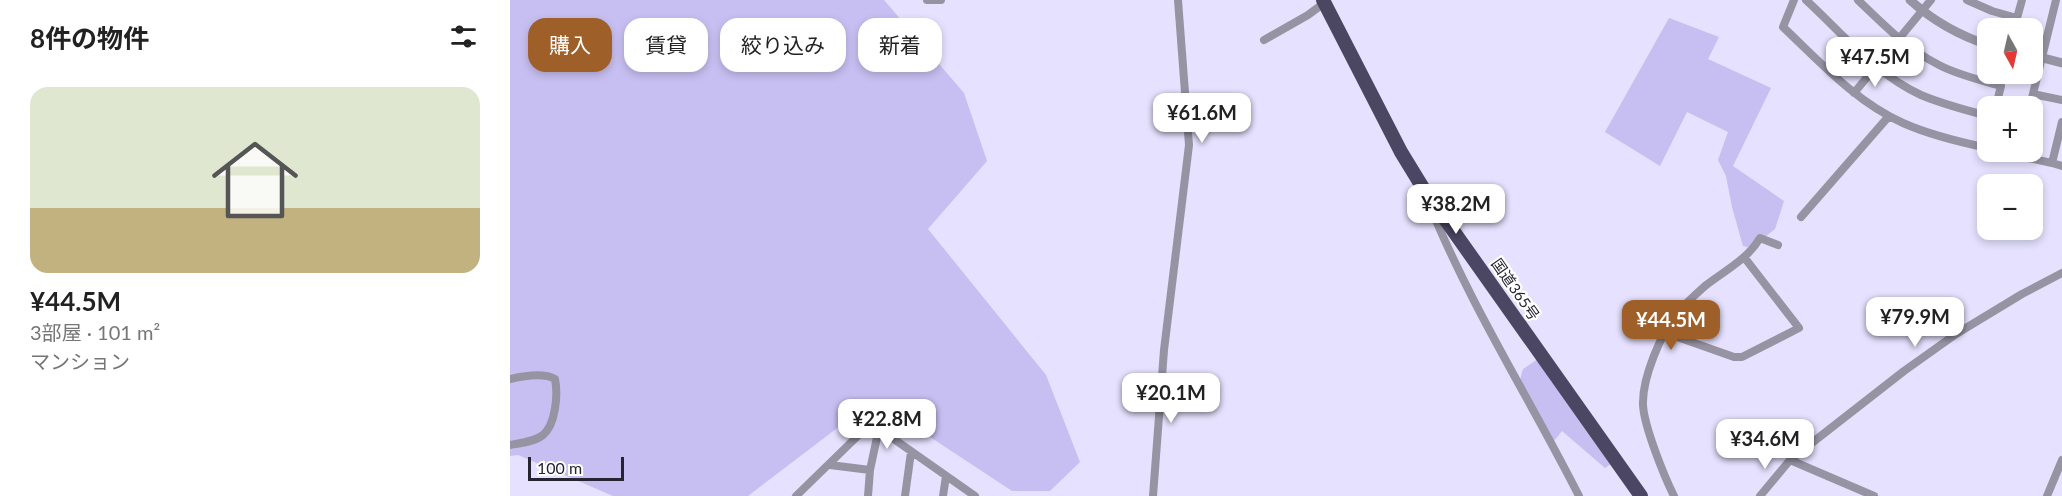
<!DOCTYPE html>
<html lang="ja">
<head>
<meta charset="utf-8">
<style>
	body { margin:0; font-family:Lato,"Noto Sans JP",sans-serif; background:#f2f2f2; color:#222; height:100vh; display:flex; flex-direction:column; font-size:22px; white-space:nowrap }
	* { box-sizing:border-box; margin:0 }
	p { font-size:20px; color:#767676 }
	.icon { flex:none; width:33px; height:33px; fill:none; stroke:currentColor; stroke-width:2; stroke-linecap:round; stroke-linejoin:round }
	.map { position:relative; flex:1; overflow:hidden }
	.drawer { display:flex; flex-direction:column; background:#fff; width:510px }
	.drawer>* { flex:none }
	.banner { position:absolute; left:18px; top:18px; width:570px; height:54px; display:flex; gap:12px }
	.needle { width:39px; rotate:172deg }
	.controls { position:absolute; left:1467px; top:18px; display:grid; gap:12px }
	.controls a { display:grid; place-items:center; width:66px; height:66px; border-radius:12px; background:#fff; box-shadow:0 3px 9px #0003; font-size:30px }
	.scale { position:absolute; left:18px; bottom:15px; width:96px; box-sizing:border-box; padding-left:6px; border:3px solid #262431; border-top:0; font-size:16px; line-height:21px; white-space:nowrap; color:#262431; -webkit-text-stroke:4px #fff; paint-order:stroke }
	.price { position:absolute; translate:-50% -51px; padding:0 14px; border-radius:12px; background:#fff; color:#222; font-size:20px; line-height:39px; filter:drop-shadow(0 2px 3px #0008) }
	.price::after { content:''; position:absolute; left:50%; top:36px; width:18px; height:14px; margin-left:-9px; background:inherit; clip-path:polygon(0 0,100% 0,50% 100%) }
	.price.current { background:#9f5f28; color:#fff }
	ul { padding:0; list-style:none }
	li { display:grid; align-content:center; gap:12px; height:318px; padding:0 30px }
	li+li { border-top:2px solid #e0e0e0 }
	li span { display:grid; place-items:center; height:186px; border-radius:18px; color:#555 }
	li>.icon { margin-inline-start:auto }
	span .icon { width:108px; height:108px; fill:#fffc; stroke-width:1 }
	li b { font-size:26px }
	h2 { display:flex; justify-content:space-between; align-items:center; height:72px; padding:0 30px; font-size:26px }
	.chip { padding:0 21px; border-radius:18px; background:#fff; box-shadow:0 3px 9px #0003; font-size:21px; line-height:54px }
	.chip.current { background:#9f5f28; color:#fff }
	main { display:flex; flex:1; min-height:0 }
	.map>svg:first-child { display:block }
	.green { fill:#c7bff1 }
	.lines { fill:none; stroke-linecap:round; stroke-linejoin:round }
	.minor { stroke:#9694a3; stroke-width:8 }
	.tertiary { stroke:#9694a3; stroke-width:9 }
	.trunk { stroke:#4b4661; stroke-width:14 }
	.labels { text-anchor:middle; dominant-baseline:central; stroke-width:4.5; stroke-linejoin:round; paint-order:stroke }
	.street-label { font-size:15px; fill:#262431; stroke:#fff }
</style>
</head>
<body>
<main>
<section class="drawer">
<h2>8件の物件<svg class="icon" aria-label="filters" viewBox="0 0 24 24"><path d="M4 7h16M4 17h16"/><circle cx="9" cy="7" r="2"/><circle cx="15" cy="17" r="2"/></svg></h2>
<ul>
<li><span style="background:linear-gradient(#dfe7d0 65%,#c2b280 0)"><svg class="icon" aria-label="home" viewBox="0 0 24 24"><path d="M3 11l9-7 9 7M6 9v11h12V9"/></svg></span><div><b>¥44.5M</b><p>3部屋 · 101 m²</p><p>マンション</p></div></li>
</ul>
</section>
<div class="map">
<svg width="1552" height="496" viewBox="0 0 1552 496">
	<rect width="100%" height="100%" fill="#e5e1fe"/>
	<path class="green" d="M0 0H374L454 93 477 161 418 229 536 375 570 462 540 491H502L364 400 238 496H103L8 455 0 456Z
		M1159 18 1209 37 1198 59 1261 88 1223 166 1274 201 1265 229 1241 248 1233 246 1222 207 1216 176 1208 160 1218 132 1177 112 1150 166 1095 132Z
		M1028 359 1102 463 1095 468 1052 431 1044 441 1024 410 1010 380 1013 369Z"/>
	<g class="lines">
		<path class="minor" d="M417 0H431
			M1284 0 1273 27C1310 62 1346 102 1393 123 1420 135 1449 142 1478 148
			M1296 0C1332 33 1365 74 1411 95 1432 104 1455 110 1478 116
			M1348 0C1373 24 1397 49 1429 65 1448 75 1470 80 1491 86L1486 106
			M1457 0 1482 11 1507 18 1512 0
			M754 40 798 15 814 3
			M1344 93 1421 0
			M1523 94 1552 100
			M1520 106 1546 0
			M1552 122 1542 163 1552 166
			M1491 152 1509 156 1510 152
			M1509 156 1542 163
			M920 206C961 307 1020 399 1069 496
			M1291 217 1379 116
			M1156 333 1224 357H1232L1289 328 1234 257
			M0 379C13 376 33 372 45 379 48 394 46 424 33 435 24 442 11 443 0 445
			M1280 460 1364 496
			M320 465 360 470
			M286 496 361 423 465 496
			M358 496 360 470 369 428
			M395 496 401 452
			M433 496 436 476
			M643 496 654 350 679 145 668 0
			M1164 496C1154 476 1134 426 1133 405 1132 378 1151 333 1168 312 1176 303 1186 294 1195 286 1214 271 1237 260 1250 238L1268 245
			M1250 496 1280 460 1394 371 1446 334 1512 294 1552 273
			M1537 496 1552 460"/>
		<path class="tertiary" d="M1400 0C1423 21 1448 35 1478 45
			M1522 55 1552 63"/>
		<path class="trunk" d="M813 0 891 152 913 188 1131 496"/>
	</g>
	<g class="labels">
		<g class="street-label">
			<text transform="translate(1006 289) rotate(55)">国道365号</text>
		</g>
	</g>
</svg>
<div class="controls">
<a><svg class="needle" viewBox="-14 -14 28 28"><path d="M0-13l5 13h-10z" fill="#e53935"/><path d="M0 13l5-13h-10z" fill="#767676"/></svg></a>
<a>+</a>
<a>−</a>
</div>
<div class="scale">100 m</div>
<b class="price" style="left:1365px;top:88px">¥47.5M</b>
<b class="price" style="left:692px;top:144px">¥61.6M</b>
<b class="price" style="left:946px;top:235px">¥38.2M</b>
<b class="price" style="left:1405px;top:348px">¥79.9M</b>
<b class="price current" style="left:1161px;top:351px">¥44.5M</b>
<b class="price" style="left:661px;top:424px">¥20.1M</b>
<b class="price" style="left:377px;top:450px">¥22.8M</b>
<b class="price" style="left:1255px;top:470px">¥34.6M</b>
<div class="banner">
<a class="chip current">購入</a>
<a class="chip">賃貸</a>
<a class="chip">絞り込み</a>
<a class="chip">新着</a>
</div>
</div>
</main>
</body>
</html>
